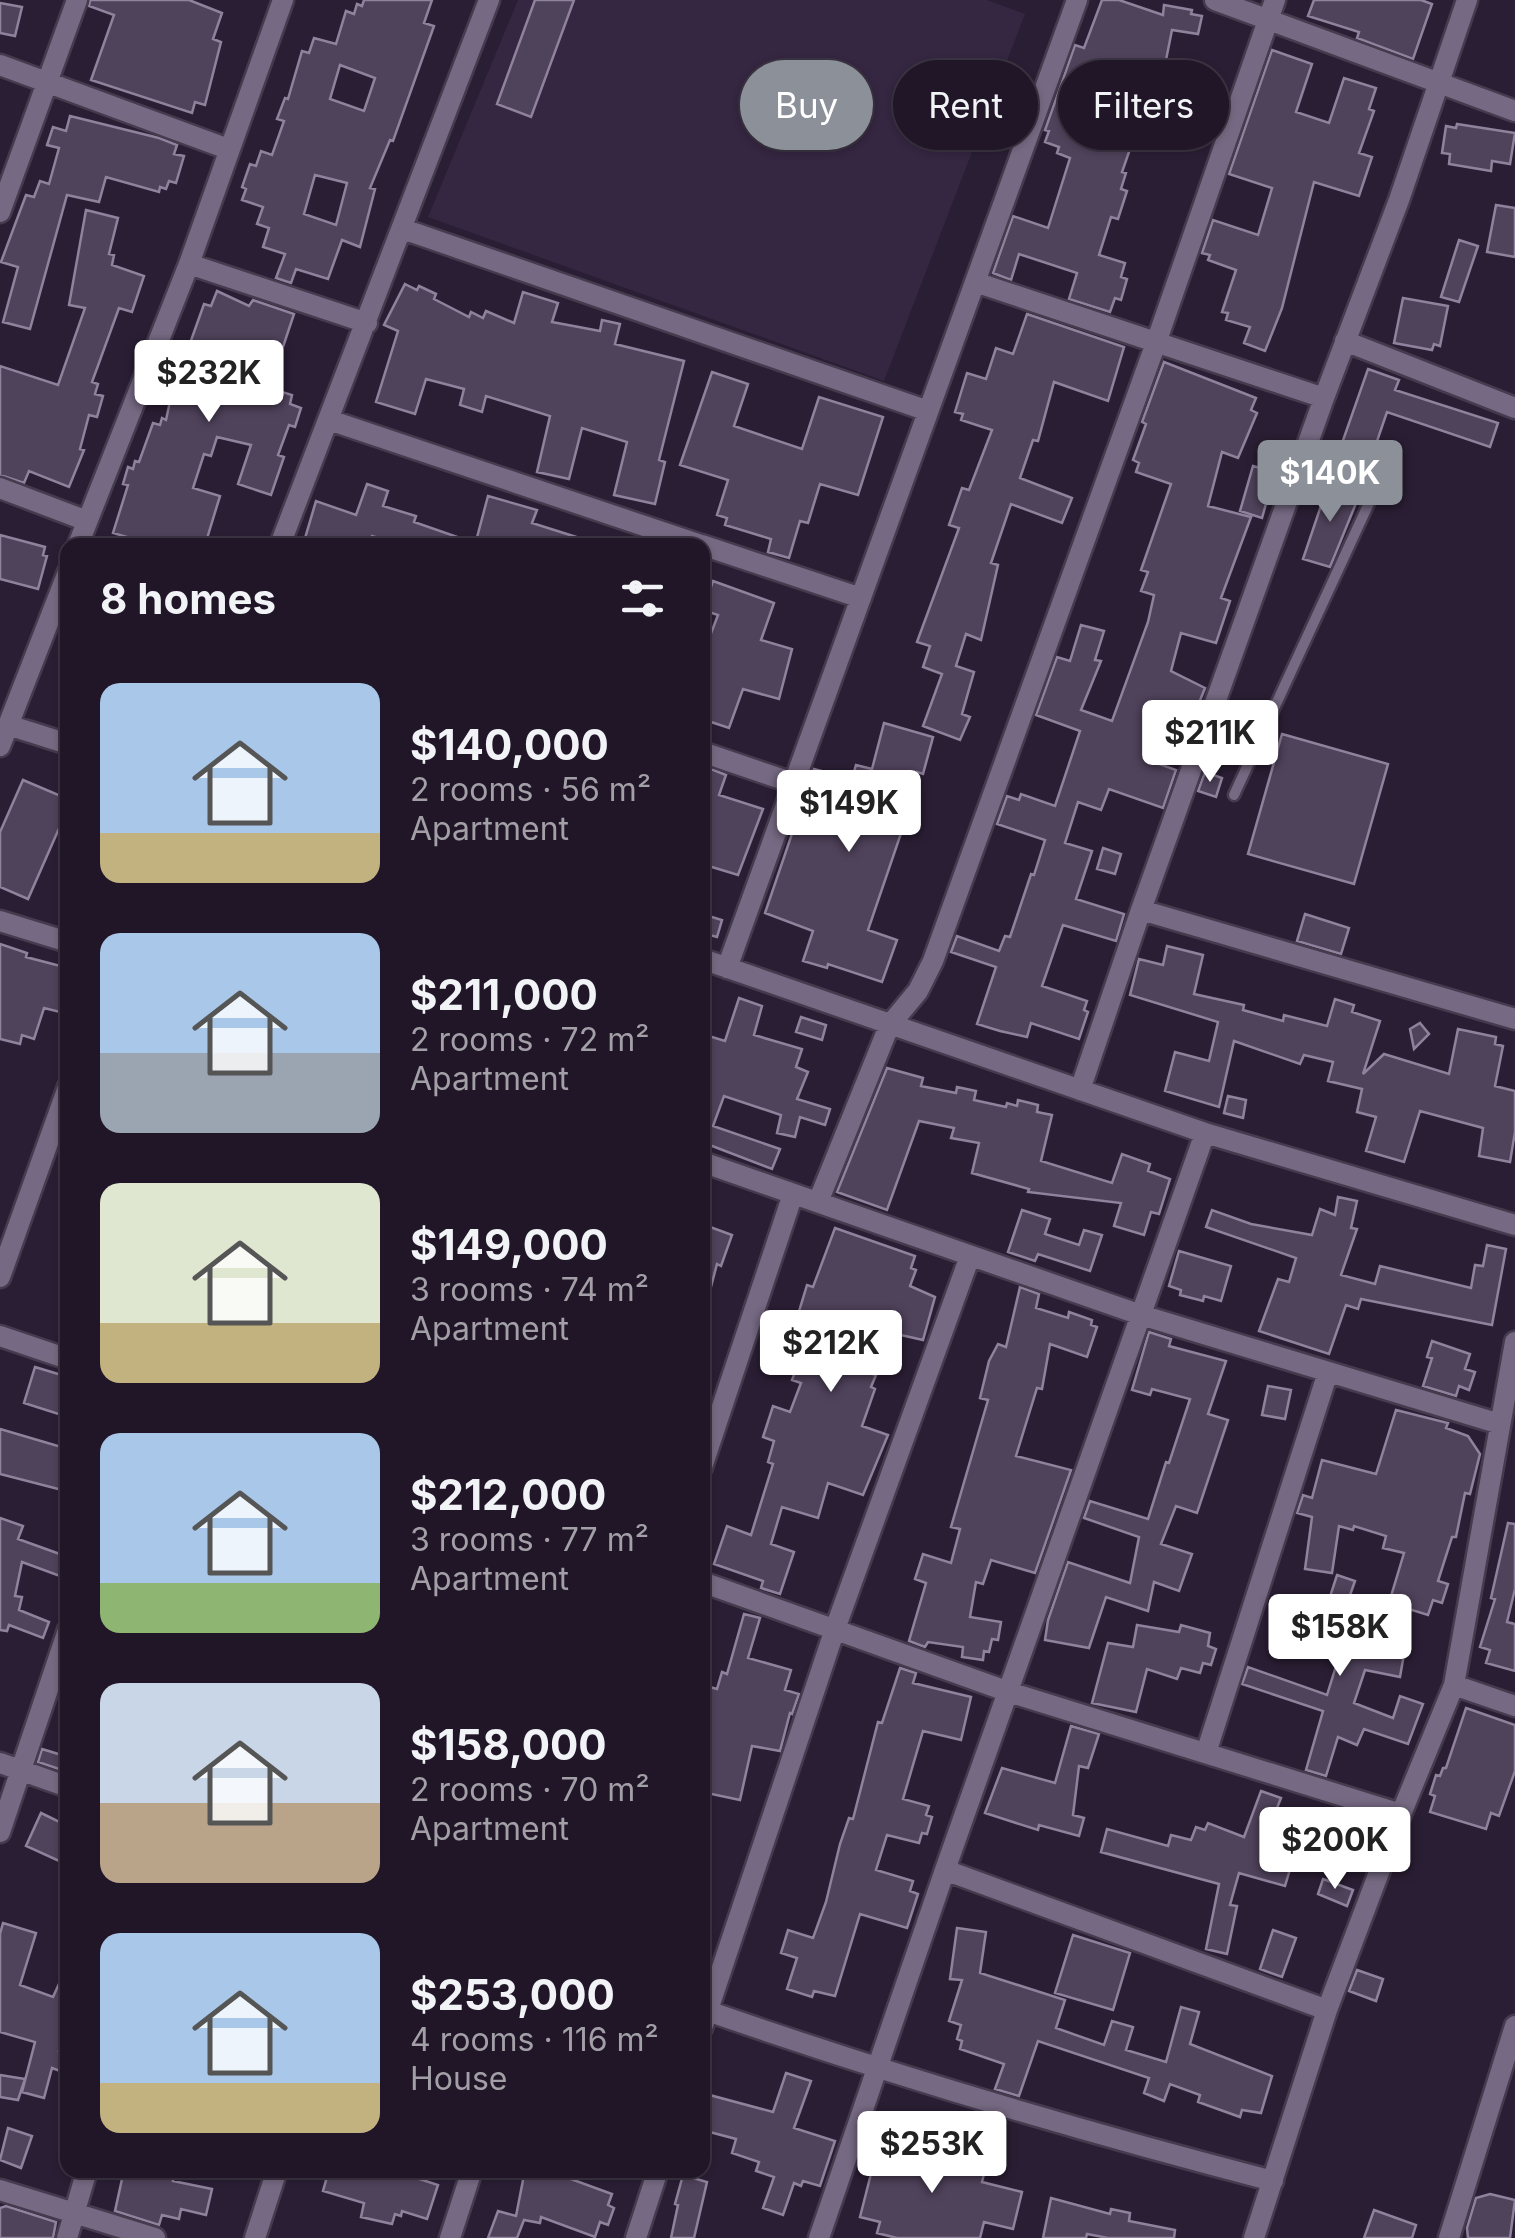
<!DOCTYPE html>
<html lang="en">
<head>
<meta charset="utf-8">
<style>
	body { margin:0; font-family:Inter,sans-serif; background:#281f2f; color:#f1f3f6; height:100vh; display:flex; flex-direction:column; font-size:38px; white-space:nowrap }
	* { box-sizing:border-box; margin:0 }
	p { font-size:32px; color:#a29fa7 }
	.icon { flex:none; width:55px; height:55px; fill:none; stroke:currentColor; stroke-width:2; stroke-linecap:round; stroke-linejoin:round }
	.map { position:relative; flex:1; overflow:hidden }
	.sheet { position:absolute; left:60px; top:538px; width:650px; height:1640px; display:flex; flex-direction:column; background:#201627; border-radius:20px; box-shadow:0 2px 8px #0004,0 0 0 2px #3d3544 }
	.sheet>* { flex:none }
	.hud { position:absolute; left:740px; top:60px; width:625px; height:90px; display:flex; gap:20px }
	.price { position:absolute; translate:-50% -85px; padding:0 22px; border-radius:10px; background:#fff; color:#222; font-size:32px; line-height:65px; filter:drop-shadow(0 2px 5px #0008) }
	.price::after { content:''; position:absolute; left:50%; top:60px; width:30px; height:22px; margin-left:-15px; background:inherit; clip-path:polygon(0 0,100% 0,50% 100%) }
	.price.on { background:#8c9099; color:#fff }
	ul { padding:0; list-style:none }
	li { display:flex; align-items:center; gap:30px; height:250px; padding:0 40px }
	li span { display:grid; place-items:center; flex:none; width:280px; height:200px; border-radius:20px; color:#555 }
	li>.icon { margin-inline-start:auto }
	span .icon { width:120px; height:120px; fill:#fffc; stroke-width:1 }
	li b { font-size:42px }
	h2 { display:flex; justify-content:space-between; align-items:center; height:120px; padding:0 40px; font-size:42px }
	.chip { padding:0 35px; border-radius:45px; background:#201627; box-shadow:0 2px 8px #0004,0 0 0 2px #3d3544; font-size:35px; line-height:90px }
	.chip.on { background:#8c9099; color:#fff }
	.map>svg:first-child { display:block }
	.built { fill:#352641 }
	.building { fill:#4f425b; stroke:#90829d; stroke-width:2.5; fill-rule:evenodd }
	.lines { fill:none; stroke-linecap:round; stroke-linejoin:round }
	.service-casing { stroke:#453b4e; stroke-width:15 }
	.minor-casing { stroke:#453b4e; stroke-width:25 }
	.service { stroke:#766983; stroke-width:10 }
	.minor { stroke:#766983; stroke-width:20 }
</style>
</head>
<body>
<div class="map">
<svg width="1515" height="2238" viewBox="0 0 1515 2238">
	<rect width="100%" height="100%" fill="#2a1e34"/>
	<path class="built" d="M518 0H987L1025 14 884 381 428 217Z"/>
	<path class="building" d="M90 0H189L222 13 213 39 221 42 205 105 195 102 192 113 91 80 114 15 89 6Z
		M364 0H432L424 23 434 26 393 141 390 140 370 188 375 189 360 247 342 240 328 279 296 269 291 283 276 278 285 254 263 247 269 228 257 224 263 207 242 200 246 189 242 187 250 164 256 166 261 151 272 155 284 121 277 119 285 98 288 99 302 51 309 53 314 38 336 44 346 11 354 14 357 4 362 6ZM340 65 375 78 364 111 330 99ZM315 175 347 183 336 225 304 214Z
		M535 0H574L531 117 497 104Z
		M1102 0H1119L1163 15 1164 5 1192 10 1191 14 1202 16 1198 34 1172 30 1164 70 1140 64 1120 123 1137 129 1122 172 1126 173 1121 189 1127 191 1118 219 1111 217 1099 255 1125 263 1121 277 1127 279 1121 300 1115 298 1110 312 1069 299 1077 273 1019 254 1011 280 993 273 1013 216 1048 228 1070 158 1057 153 1059 147 1045 142 1049 131 1045 130 1075 45 1084 48Z
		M1314 0H1421L1432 4 1413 59 1357 38 1359 32 1308 16Z
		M0 3 22 7 15 36 0 33Z
		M1272 50 1312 64 1296 112 1329 123 1344 78 1376 88 1369 109 1374 111 1359 153 1372 157 1359 196 1314 182 1282 308 1265 351 1244 343 1250 327 1226 320 1228 313 1222 312 1236 270 1208 260 1210 255 1202 253 1213 220 1258 235 1272 188 1229 174Z
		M70 116 159 138 177 145 174 154 184 156 176 183 169 181 166 189 160 187 159 192 106 177 99 202 67 195 30 329 3 322 18 267 1 262 26 195 34 197 40 181 49 184 59 148 47 145 53 127 66 131Z
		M1457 124 1515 133 1510 164 1492 161 1491 171 1449 164 1450 154 1442 153 1446 126 1456 128Z
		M1496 205 1515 208V257L1487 252Z
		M86 210 118 218 109 254 114 255 112 265 144 276 132 312 119 308 92 382 98 384 95 394 103 396 97 417 89 415 80 449 84 450 69 487 29 471 24 483 0 475V366L58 385 85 308 69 305Z
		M1459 240 1478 246 1459 302 1441 297Z
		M405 284 417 290 419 286 436 294 434 299 469 317 471 312 483 318 486 311 514 323 523 292 558 303 552 322 600 331 602 320 620 324 615 344 684 361 659 460 665 462 655 504 614 495 627 442 582 428 569 479 537 472 550 416 486 396 482 412 460 405 464 389 426 379 415 414 376 402 398 331 384 325Z
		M217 291 249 306 253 300 294 314 280 356 249 345 237 378 292 395 290 404 301 408 295 427 289 425 278 455 284 457 271 495 238 484 251 445 217 437 211 456 204 454 193 488 220 496 205 545H154L113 533 128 485 123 484 128 467 133 469 135 461 139 462 153 423 160 425 162 418 166 420 175 378 168 377 173 356 179 357 181 348 188 349 204 304 211 306Z
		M1403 298 1448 306 1440 346 1434 344 1432 350 1394 343Z
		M1027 314 1124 347 1108 401 1054 382 1038 441 1033 440 1020 478 1072 498 1062 523 1011 504 991 563 998 565 981 640 966 634 956 666 974 672 962 714 970 717 960 740 923 726 942 674 923 667 930 646 917 642 959 528 949 525 962 488 969 490 992 430 961 420 963 414 955 412 967 373 986 379 996 348 1013 354Z
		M1164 362 1256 398 1251 410 1257 413 1238 458 1222 452 1208 506 1251 517 1221 598 1230 601 1216 643 1181 633 1171 671 1205 688 1197 708 1189 705 1178 735 1171 732 1159 764 1176 770 1163 808 1109 789 1101 810 1078 802 1065 843 1092 851 1076 899 1124 914 1116 941 1063 925 1042 986 1087 1001 1084 1010 1088 1012 1079 1039 1031 1023 1027 1037 1000 1031 977 1024 996 967 951 952 957 936 999 951 1005 936 1010 937 1031 874 1034 875 1045 840 997 824 1007 796 1019 800 1021 794 1055 806 1080 731 1036 715 1057 657 1070 661 1081 625 1104 631 1095 660 1101 661 1081 710 1112 721 1148 622 1154 595 1141 591 1148 572 1141 570 1171 484 1136 472 1139 463 1133 460 1146 424 1142 422Z
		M1368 369 1399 380 1395 390 1498 423 1490 447 1387 412 1364 479 1334 466Z
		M712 372 748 384 734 426 802 449 819 397 883 417 858 495 820 484 808 523 800 521 789 558 768 552 771 539 725 525 727 518 717 515 728 480 680 465Z
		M1253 466 1275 472 1262 518 1240 511Z
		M1329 482 1359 496 1330 567 1303 559Z
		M367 484 388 491 383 506 416 516 414 522 469 541 468 545H402L372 536 369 545H303L316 501 356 515Z
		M488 496 537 510 532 523 589 541V545H475Z
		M0 535 45 547 43 555 47 556 38 589 0 579Z
		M713 581 774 603 761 640 792 649 779 699 743 689 729 728 702 719V657L718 615 703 610Z
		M884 723 933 737 923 774 917 772 909 810 868 930 897 940 882 982 828 964 827 968 803 961 813 931 765 913 814 769 852 779 856 765 872 769Z
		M1282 734 1388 764 1354 884 1248 854Z
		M711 769 726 775 719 795 763 809 738 875 702 864V790Z
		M1205 772 1222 778 1216 797 1198 791Z
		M23 780 68 799V808L28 899 0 887V832Z
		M1103 848 1121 854 1115 874 1097 869Z
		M702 914 722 920 717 937 702 933Z
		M1305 914 1349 928 1341 954 1297 941Z
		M0 944 27 953 26 957 68 968V1014L44 1008 34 1039 22 1035 20 1044 0 1039Z
		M1167 946 1203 955 1194 994 1244 1005 1243 1010 1283 1021 1284 1015 1327 1026 1335 999 1354 1005 1352 1012 1380 1021 1363 1074 1384 1054 1449 1074 1458 1029 1496 1037 1495 1044 1503 1046 1495 1086 1515 1091V1132L1510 1162 1479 1156 1483 1128 1420 1111 1404 1162 1366 1151 1376 1117 1357 1112 1362 1089 1328 1081 1333 1062 1304 1055 1300 1064 1234 1041 1219 1107 1165 1091 1175 1052 1209 1061 1218 1022 1130 995 1139 959 1163 965Z
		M739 998 762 1006 754 1035 802 1049 796 1067 808 1072 797 1099 830 1109 825 1125 800 1117 795 1137 777 1133 781 1115 724 1096 713 1126 780 1149 772 1169 707 1144 702 1149V1034L725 1041Z
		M801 1017 826 1025 822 1040 796 1032Z
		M1420 1023 1429 1034 1414 1049 1410 1029Z
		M887 1068 923 1078 921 1086 956 1093 957 1087 976 1091 974 1100 1006 1107 1007 1103 1017 1106 1018 1100 1038 1105 1037 1112 1052 1115 1041 1161 1112 1183 1122 1154 1150 1164 1148 1171 1170 1179 1159 1214 1151 1212 1144 1235 1114 1226 1121 1203 1028 1192 1029 1189 972 1173 979 1143 951 1138 954 1128 919 1121 887 1210 837 1192Z
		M1228 1096 1246 1100 1243 1118 1224 1113Z
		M1338 1197 1357 1201 1351 1228 1357 1229 1341 1275 1375 1284 1380 1266 1471 1288 1475 1265 1483 1266 1487 1245 1506 1249 1492 1325 1361 1299 1358 1309 1346 1305 1329 1354 1259 1331 1278 1279 1289 1282 1296 1258 1206 1227 1212 1210 1251 1224 1312 1235 1320 1209 1335 1215Z
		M1022 1210 1050 1219 1045 1234 1079 1245 1084 1230 1102 1235 1090 1271 1038 1254 1035 1261 1008 1252Z
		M702 1224 732 1235 721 1266 717 1264 708 1298 702 1297Z
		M835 1228 915 1256 911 1268 916 1270 910 1286 935 1297 923 1340 883 1331 869 1373 876 1375 871 1387 875 1389 862 1426 888 1435 863 1495 828 1483 818 1518 782 1507 771 1544 794 1552 780 1594 761 1588 763 1581 714 1564 727 1526 751 1535 773 1464 768 1462 774 1441 763 1437 773 1406 790 1412 801 1383 792 1380 814 1323 797 1318 807 1285 813 1287Z
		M1179 1251 1231 1266 1221 1301 1204 1296 1203 1301 1180 1295 1181 1290 1169 1286Z
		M1020 1287 1039 1294 1036 1308 1068 1318 1069 1312 1092 1320 1091 1325 1097 1327 1087 1357 1050 1344 1042 1389 1037 1388 1016 1456 1071 1470 1035 1573 991 1560 983 1584 976 1582 970 1617 1001 1622 998 1640 992 1639 989 1652 984 1651 983 1660 962 1657 963 1647 928 1642 925 1647 909 1641 926 1583 915 1579 923 1554 951 1563 960 1529 951 1527 988 1400 980 1398 989 1361 998 1344 1006 1347Z
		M1149 1332 1171 1339 1169 1346 1226 1361 1208 1414 1228 1420 1197 1513 1176 1506 1161 1544 1192 1554 1179 1591 1154 1582 1148 1611 1106 1597 1089 1648 1045 1640 1048 1620 1068 1562 1130 1583 1139 1537 1084 1518 1090 1501 1148 1519 1166 1462 1169 1463 1190 1399 1152 1389 1150 1395 1132 1390Z
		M1432 1341 1470 1354 1465 1369 1475 1372 1469 1390 1459 1386 1456 1396 1423 1386 1432 1358 1427 1357Z
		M35 1367 68 1377V1417L24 1403Z
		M1268 1386 1291 1390 1285 1419 1262 1415Z
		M1396 1410 1448 1423 1446 1428 1468 1436 1480 1454 1470 1494 1465 1493 1456 1537H1452L1438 1581 1448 1584 1442 1603 1433 1600 1428 1615 1389 1603 1404 1553 1383 1548 1386 1536 1354 1526 1353 1530 1339 1526 1332 1573 1305 1569 1312 1517 1297 1513 1303 1495 1312 1498 1322 1460 1376 1474Z
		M0 1429 68 1449V1470L62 1490 0 1474Z
		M0 1518 23 1526 18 1539 68 1557V1579L22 1562 15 1596 22 1597 19 1610 49 1622 43 1638 9 1625 7 1631 0 1630Z
		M1508 1523 1515 1524V1589L1507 1622 1515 1624V1671L1486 1663 1490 1650 1480 1647 1495 1599 1491 1598Z
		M1337 1575 1355 1581 1349 1598 1355 1600 1344 1635 1392 1644 1390 1651 1404 1654 1400 1677 1365 1670 1354 1703 1393 1718 1400 1696 1423 1704 1408 1744 1364 1729 1357 1745 1338 1737 1326 1776 1306 1770 1323 1711 1242 1684 1248 1667 1327 1695 1341 1650 1319 1647 1284 1633 1286 1627 1274 1623 1281 1606 1312 1617 1316 1603 1327 1606Z
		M744 1614 760 1618 748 1658 791 1670 785 1690 799 1694 792 1714 790 1713 780 1751 752 1746 740 1800 702 1792V1751L707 1729 702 1728V1685L717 1689 722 1672 727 1674Z
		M1137 1625 1179 1632 1181 1625 1210 1633 1208 1646 1216 1649 1211 1665 1203 1663 1200 1673 1181 1668 1177 1679 1147 1669 1136 1712 1092 1703 1108 1643 1133 1647Z
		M900 1668 916 1673 913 1683 971 1697 961 1740 923 1731 903 1799 929 1806 926 1815 932 1817 927 1834 922 1833 919 1843 887 1835 876 1870 913 1881 910 1891 918 1894 907 1928 860 1914 835 1996 814 1991 812 1997 787 1989 797 1958 781 1953 788 1930 813 1938 826 1902 840 1844 849 1818 853 1819 878 1722 882 1723Z
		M1466 1708 1515 1725V1771L1499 1816 1491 1813 1486 1829 1430 1812 1435 1796 1430 1794 1436 1775 1440 1776 1443 1768H1446Z
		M1071 1726 1099 1734 1088 1768 1079 1766 1073 1815 1084 1818 1079 1836 1039 1825 1038 1830 985 1813 1002 1768 1055 1783Z
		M42 1749 68 1757V1772L38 1762Z
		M1261 1791 1281 1798 1262 1846 1294 1856 1285 1886 1239 1873 1230 1905 1237 1906 1227 1954 1206 1949 1219 1884 1101 1852 1107 1829 1168 1846 1171 1835 1191 1840 1196 1827 1205 1830 1208 1823 1244 1837Z
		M41 1813 68 1826V1865L26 1846Z
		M1323 1879 1353 1890 1347 1906 1318 1894Z
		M3 1923 36 1933 20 1985 53 1997 68 1964V2026L59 2051 68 2053V2074L52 2068 44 2098 22 2092 35 2042 0 2032V1934Z
		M957 1928 986 1932 980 1973 1065 2000 1056 2028 1104 2045 1112 2021 1133 2027 1126 2050 1166 2062 1181 2007 1199 2012 1190 2044 1272 2076 1261 2113 1242 2110 1240 2117 1198 2102 1200 2095 1170 2084 1164 2101 1144 2093 1149 2078 1038 2041 1019 2096 995 2089 1004 2064 960 2049 962 2041 957 2039 961 2025 949 2021 962 1980 950 1979Z
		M1273 1930 1296 1938 1282 1977 1260 1969Z
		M1073 1935 1130 1953 1113 2010 1055 1993Z
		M1357 1970 1383 1979 1376 2001 1349 1991Z
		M786 2073 811 2081 794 2128 835 2141 820 2186 803 2181 801 2186 794 2183 783 2215 763 2208 774 2177 756 2171 759 2162 732 2153 736 2139 702 2130V2093L773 2112Z
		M0 2075 25 2079 18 2100 0 2097Z
		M8 2128 32 2136 21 2168 0 2160Z
		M875 2133 932 2157 985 2170 982 2182 1022 2192 1013 2229 984 2222 980 2238H897L877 2233 880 2222 860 2217 875 2158 866 2155Z
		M124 2170H176L173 2181 212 2189 206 2215 181 2209 179 2219 162 2215 159 2225 115 2211Z
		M329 2170H345L369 2177 371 2170H392L438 2185 427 2219 402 2211 401 2216 395 2214 392 2224 361 2217 364 2203 323 2191Z
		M525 2170 560 2175 612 2194 608 2205 614 2208 608 2225 600 2222 595 2237 541 2217 540 2223 524 2220 517 2238H488L498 2211 516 2216Z
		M683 2175 707 2182 694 2238H671L678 2205 675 2204Z
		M1490 2194 1515 2200 1510 2238H1468L1467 2228 1476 2198Z
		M1051 2198 1110 2214 1111 2209 1130 2213 1129 2221 1175 2230 1174 2238H1108L1087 2234 1086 2238H1043Z
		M6 2206 56 2222 53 2238H0V2208Z
		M1374 2210 1416 2225 1412 2238H1364Z"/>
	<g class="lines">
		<g class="service-casing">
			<path id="service" d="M1234 795 1369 503V491L1302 461"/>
		</g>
		<g class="minor-casing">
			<path id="minor" d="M1215 0 1515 111
				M0 65 228 149
				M0 212 77 0
				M403 229 928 411
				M189 264 367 323
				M975 282 1324 398
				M1345 341 1515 408
				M329 420 701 545
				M0 488 87 521
				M78 545 189 264 283 0
				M280 545 489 0
				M702 545 861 598
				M8 725 68 744
				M0 746 68 572
				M702 752 793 783
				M1141 910 1515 1019
				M0 921 68 942
				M702 959 1205 1133 1515 1225
				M727 968 1077 0
				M1080 1090 1141 910 1324 398 1399 200 1467 0
				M702 1162 1141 1315 1500 1424
				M818 1202 889 1026 918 991 933 961 1157 340 1275 0
				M0 1277 68 1087
				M0 1336 68 1359
				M702 1467 793 1194
				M702 1582 1009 1692 1401 1814
				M1454 1685 1515 1706
				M1206 1753 1328 1372
				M0 1763 68 1787
				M0 1832 68 1630
				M945 1870 1327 2010
				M702 2009C891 2075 1080 2131 1273 2181
				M702 2028 835 1629 970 1256
				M0 2190 155 2238
				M67 2238 87 2170
				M255 2238 277 2170
				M450 2238 472 2170
				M636 2238 658 2170
				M819 2238 945 1870 1205 1133
				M1254 2238 1327 2010 1401 1814 1454 1685 1515 1342
				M1449 2238 1515 2026"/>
		</g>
		<use href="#service" class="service"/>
		<use href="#minor" class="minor"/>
	</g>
</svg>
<b class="price" style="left:209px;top:425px">$232K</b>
<b class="price on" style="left:1330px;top:525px">$140K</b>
<b class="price" style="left:1210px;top:785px">$211K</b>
<b class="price" style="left:849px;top:855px">$149K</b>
<b class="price" style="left:831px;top:1395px">$212K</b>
<b class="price" style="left:1340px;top:1679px">$158K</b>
<b class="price" style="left:1335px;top:1892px">$200K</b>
<b class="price" style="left:932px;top:2196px">$253K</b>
<div class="hud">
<a class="chip on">Buy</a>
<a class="chip">Rent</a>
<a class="chip">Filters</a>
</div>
<section class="sheet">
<h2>8 homes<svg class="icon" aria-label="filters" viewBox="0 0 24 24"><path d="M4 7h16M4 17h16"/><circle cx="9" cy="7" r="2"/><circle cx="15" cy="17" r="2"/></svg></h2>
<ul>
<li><span style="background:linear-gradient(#a9c7e8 75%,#c2b280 0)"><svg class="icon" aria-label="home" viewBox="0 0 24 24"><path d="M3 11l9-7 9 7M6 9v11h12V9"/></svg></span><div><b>$140,000</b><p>2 rooms · 56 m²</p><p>Apartment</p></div></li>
<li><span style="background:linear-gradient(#a9c7e8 60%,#9aa5b1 0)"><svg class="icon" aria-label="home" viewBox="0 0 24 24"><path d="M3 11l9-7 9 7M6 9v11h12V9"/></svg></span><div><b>$211,000</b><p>2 rooms · 72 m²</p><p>Apartment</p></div></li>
<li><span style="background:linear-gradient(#dfe7d0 70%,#c2b280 0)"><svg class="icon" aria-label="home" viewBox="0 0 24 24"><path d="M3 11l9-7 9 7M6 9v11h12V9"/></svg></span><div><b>$149,000</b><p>3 rooms · 74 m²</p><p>Apartment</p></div></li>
<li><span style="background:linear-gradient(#a9c7e8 75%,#8fb573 0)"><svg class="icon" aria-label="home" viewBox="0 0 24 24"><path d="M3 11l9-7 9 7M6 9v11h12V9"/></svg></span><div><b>$212,000</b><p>3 rooms · 77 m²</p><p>Apartment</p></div></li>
<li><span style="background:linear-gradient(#c9d6e8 60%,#b9a48a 0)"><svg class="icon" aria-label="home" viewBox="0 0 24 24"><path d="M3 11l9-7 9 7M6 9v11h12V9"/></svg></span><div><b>$158,000</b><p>2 rooms · 70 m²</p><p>Apartment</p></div></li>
<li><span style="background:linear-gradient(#a9c7e8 75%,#c2b280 0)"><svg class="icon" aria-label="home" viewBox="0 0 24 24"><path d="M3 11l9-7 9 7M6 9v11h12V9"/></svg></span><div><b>$253,000</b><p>4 rooms · 116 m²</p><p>House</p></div></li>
</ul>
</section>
</div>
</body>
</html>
